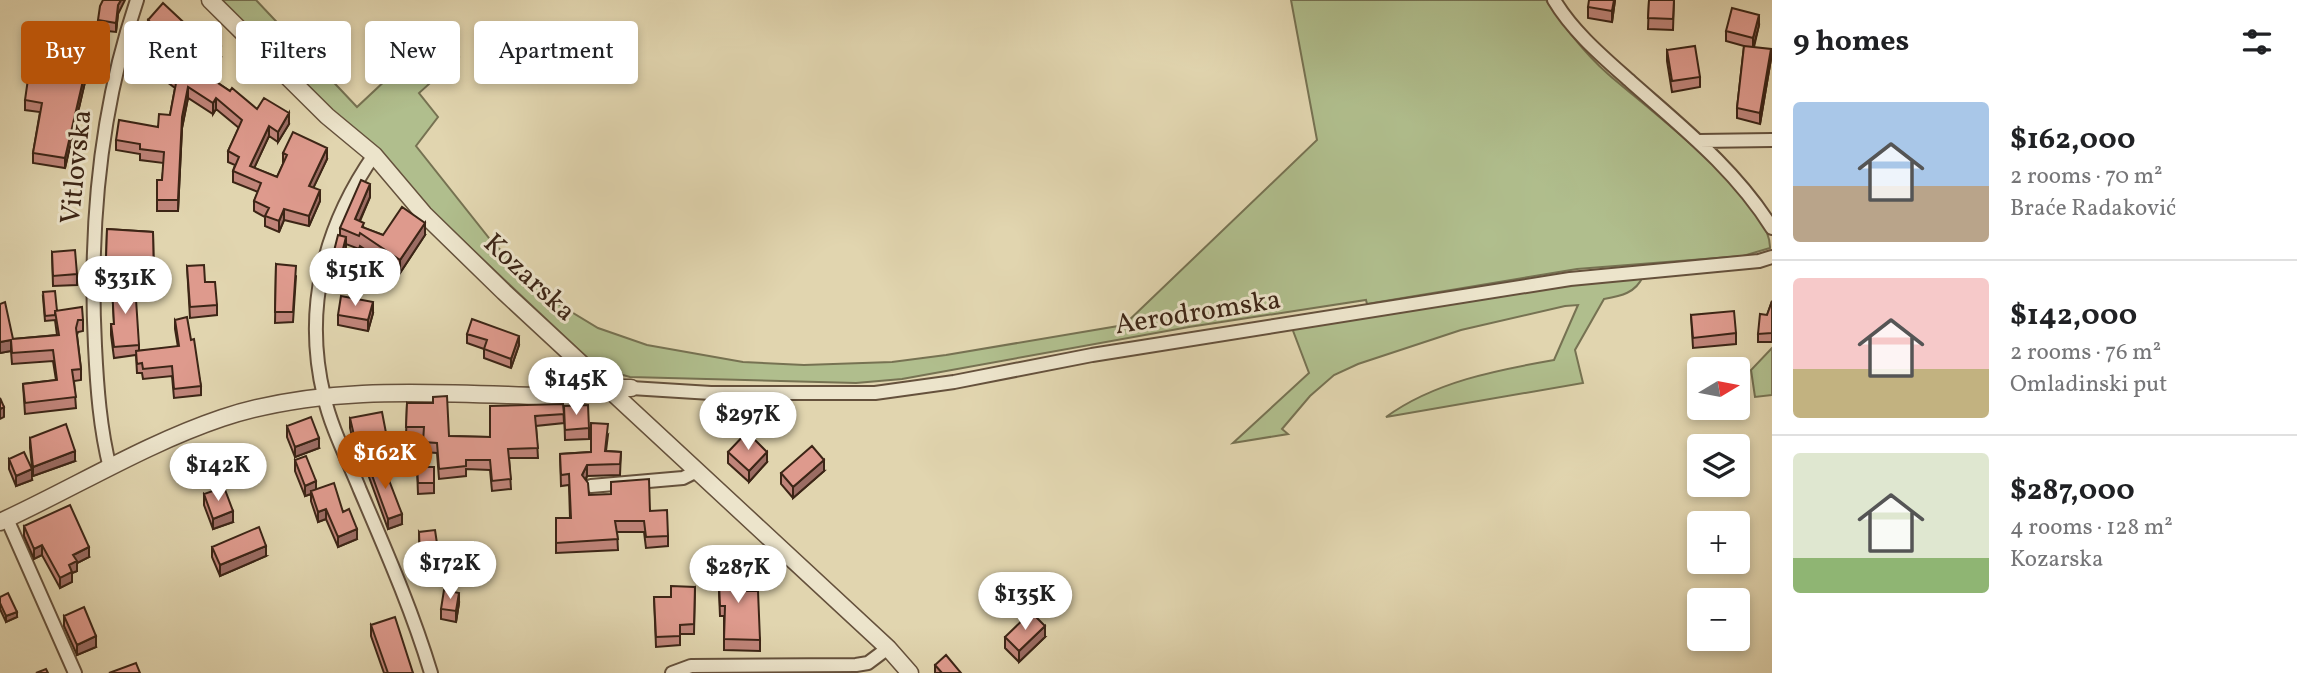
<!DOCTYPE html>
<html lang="en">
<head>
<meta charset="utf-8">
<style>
	body { margin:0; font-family:Vollkorn,serif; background:#f6f6f6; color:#202124; height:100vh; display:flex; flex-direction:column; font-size:26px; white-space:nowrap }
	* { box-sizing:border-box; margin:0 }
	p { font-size:23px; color:#757577 }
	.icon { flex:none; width:38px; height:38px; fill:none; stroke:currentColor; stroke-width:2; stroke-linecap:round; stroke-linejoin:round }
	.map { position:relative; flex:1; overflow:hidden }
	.panel { display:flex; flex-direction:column; background:#fff; width:525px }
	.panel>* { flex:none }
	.banner { position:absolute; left:21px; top:21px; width:665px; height:63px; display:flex; gap:14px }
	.needle { width:46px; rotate:80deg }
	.buttons { position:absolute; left:1687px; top:357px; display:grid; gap:14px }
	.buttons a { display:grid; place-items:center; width:63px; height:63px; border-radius:7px; background:#fff; box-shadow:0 4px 10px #0003; font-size:35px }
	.price { position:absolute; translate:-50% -60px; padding:0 16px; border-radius:24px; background:#fff; color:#222; font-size:23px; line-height:46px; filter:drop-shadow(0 2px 4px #0008) }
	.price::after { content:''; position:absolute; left:50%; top:42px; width:21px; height:16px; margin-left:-10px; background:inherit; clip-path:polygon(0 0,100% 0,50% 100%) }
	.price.selected { background:#b45309; color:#fff }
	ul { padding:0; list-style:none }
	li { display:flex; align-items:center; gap:21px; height:175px; padding:0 21px }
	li+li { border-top:2px solid #e0e0e0 }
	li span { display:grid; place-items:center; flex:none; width:196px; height:140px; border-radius:7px; color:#555 }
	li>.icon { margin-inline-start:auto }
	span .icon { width:84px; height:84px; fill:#fffc; stroke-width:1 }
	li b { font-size:30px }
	h2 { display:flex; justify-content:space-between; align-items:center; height:84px; padding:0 21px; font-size:30px }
	.tag { padding:0 24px; border-radius:7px; background:#fff; box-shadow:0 4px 10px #0003; font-size:24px; line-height:63px }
	.tag.selected { background:#b45309; color:#fff }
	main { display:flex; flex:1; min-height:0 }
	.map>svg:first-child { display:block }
	.green { fill:#b0be8d; stroke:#767252; stroke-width:2 }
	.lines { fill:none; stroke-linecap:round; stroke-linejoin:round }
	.minor-casing { stroke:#65513c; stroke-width:16 }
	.tertiary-casing { stroke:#65513c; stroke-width:19 }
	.minor { stroke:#ece4cb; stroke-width:12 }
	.tertiary { stroke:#ece4cb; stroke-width:16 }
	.wall { fill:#bf8479; stroke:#3c2516; stroke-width:2 }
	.shaded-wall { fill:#9b6c63; stroke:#3c2516; stroke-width:2 }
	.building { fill:#de9a8d; stroke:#3c2516; stroke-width:2 }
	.labels { text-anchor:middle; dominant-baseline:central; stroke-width:6; stroke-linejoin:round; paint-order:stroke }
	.street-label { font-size:28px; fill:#3c2516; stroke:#ece4cb }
</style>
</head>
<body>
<main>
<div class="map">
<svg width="1772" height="673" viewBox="0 0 1772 673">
	<rect width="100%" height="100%" fill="#e1d5af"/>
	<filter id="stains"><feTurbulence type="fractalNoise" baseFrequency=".00286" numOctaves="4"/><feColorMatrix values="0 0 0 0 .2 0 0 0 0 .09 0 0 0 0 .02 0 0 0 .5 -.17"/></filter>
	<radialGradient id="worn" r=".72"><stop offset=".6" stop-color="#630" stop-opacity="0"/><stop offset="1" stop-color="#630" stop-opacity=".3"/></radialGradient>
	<path class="green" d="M222 0H256L357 107 437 32 459 57 419 93 438 117 416 146 493 243 560 305 598 328 647 345 743 362 804 365 892 362 946 355 1124 325 1317 140 1291 0H1546C1565 27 1583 52 1608 74 1643 105 1772 201 1770 248L1743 256 1577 269 1367 304 1366 300 1189 327 902 379 856 383 630 377 598 368 422 202Z
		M1643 276C1636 293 1621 296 1604 299L1575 350 1583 383 1386 417C1434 382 1497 370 1554 360L1578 305 1565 306 1461 330 1358 364 1334 375 1310 396 1282 429 1288 434 1233 443 1309 373 1292 328 1564 284Z
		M1772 348V395L1755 397 1751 370Z"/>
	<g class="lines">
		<g class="minor-casing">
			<path id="minor" d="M1554 0C1573 32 1603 57 1631 82 1683 128 1735 169 1772 228
				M1699 141 1772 140
				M374 155C324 227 303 309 324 396 331 428 348 460 360 490 386 551 412 610 431 673
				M631 388 711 393H875L954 382 1092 355 1570 279 1759 261 1772 257
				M110 468C100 429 97 387 95 346 89 228 99 112 137 0
				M591 486 683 478 695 472
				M7 519 75 673
				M672 673 691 666 856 665 868 663 888 648"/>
		</g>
		<g class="tertiary-casing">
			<path id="tertiary" d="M210 0 327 116 374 155 424 214 504 292 888 648 910 673
				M0 522C74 488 145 444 222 418 333 381 458 395 573 397L607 388H631"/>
		</g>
		<use href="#minor" class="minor"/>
		<use href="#tertiary" class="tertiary"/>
	</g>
	<path class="wall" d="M1615 0 1612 22 1588 18V7Z
		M1649 0H1674L1673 30 1648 29Z
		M118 14 116 32 98 30V20Z
		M148 20 221 57 203 73 257 109 289 124 278 142 269 136 254 168 277 177 283 164V153L327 159 313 188 320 201 309 226 284 220 279 232 265 226V217L254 211V201L258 192 233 182V171L235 165 228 162V151L239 128 216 109 213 114 188 98 182 128 178 211H157V180H162L164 163 140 160V154L116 150V140L158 127 170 115 175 88 148 68V57L160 41 148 30Z
		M1759 25 1754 47 1771 59 1760 124 1737 118V108L1744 46 1726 41V31Z
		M1667 50 1700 77V87L1672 92 1667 61Z
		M57 77 85 82 65 168 33 163V153L40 112 25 110V100Z
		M370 197 360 221 364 228 383 235H425L400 273 360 246 359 249 346 244 342 264 334 262V251L340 235V228Z
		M107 229 153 232 154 289 141 290 140 269 106 268Z
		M52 252 77 274V285L53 286Z
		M276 264 296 276 293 322 275 323Z
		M187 266 205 282 217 305V315L190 318Z
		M112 286 139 345V351L178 347 175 329V320L191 340 201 386V395L174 398 172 376 143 379 142 373H137L136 355 114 358 111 335V324H114Z
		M43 297 57 311 83 320V331L78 332 77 335 81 369V380L74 381 76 408 25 414 23 384 56 380 53 361 12 364 11 351 0 353 13 339 57 335 55 320 45 321Z
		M1772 301V342H1758V334L1767 315Z
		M373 313 368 331 338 325V315Z
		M1691 315 1736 333V344L1693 348Z
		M467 334 519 345 511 368 484 358V349L467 343Z
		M407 403 449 436 490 437 563 404 564 423 536 426 538 458H509L511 489 492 491 490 470 466 469V476L439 479 437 453 423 452 424 437H406Z
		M564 406 589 428V439L565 440Z
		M350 418 387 438V448L356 454 350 428Z
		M287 426 319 448 295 457 287 437Z
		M608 435 606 451 621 452 620 475 587 476 586 480 589 495 650 511 668 536V546L646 548 644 532H617L618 550 556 553V518H570L569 485 561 486 560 454 591 452Z
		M30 438 75 461 33 476 30 448Z
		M728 452 767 462 749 482 728 463Z
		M9 459 32 480 16 486 9 469Z
		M295 460 316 489 343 512 357 539 338 547 326 519 318 522 311 501V494L305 496 295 471Z
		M369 467 402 524 388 529 369 477Z
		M417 467H434V493L418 494Z
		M824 471 793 498 781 484V473Z
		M204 494 233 522 213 529 204 505Z
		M24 526 89 557 77 563V571L72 573V582L60 588 42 555 34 559 24 536Z
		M419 532 439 557V568L420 571Z
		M445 545 478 567V578L448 582 445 556Z
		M212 547 266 556 220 576 212 557Z
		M718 568 735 585 747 591 760 640V651L724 650V616H720Z
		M695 587 694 634H680V645L656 647 654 597H671Z
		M0 597 17 617 6 622 0 609Z
		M459 603 456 622 441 619V609Z
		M64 616 96 647 77 655 64 626Z
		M371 625 413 673H384L371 636Z
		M1005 637H1045L1019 662 1005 648Z
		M935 665 961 673H935Z"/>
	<path class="shaded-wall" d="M121 0H125L118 14 116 32V23L118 5Z
		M1614 0H1615L1612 22V11Z
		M1759 15V25L1753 48V38Z
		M221 46V57L197 80V69Z
		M1771 49V59L1760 124V113Z
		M85 72V82L65 168V158Z
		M188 87V98L182 128 178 211 182 117Z
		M216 98V109L213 114V103Z
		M289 113V124L278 142V132Z
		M269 126V136L250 177V166Z
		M327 148V159L309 197V186Z
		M370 184V197L355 231V219Z
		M320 190V201L309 226V216Z
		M284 209V220L279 232V221Z
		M425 223V235L400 273V260Z
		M346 237V247L342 264V253Z
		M373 302V313L368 331V320Z
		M519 336V345L511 368V359Z
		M11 340V351L0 353V342Z
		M4 407V417L0 419V409Z
		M319 438V448L295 457V447Z
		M75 451V461L33 476V467Z
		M767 452V462L749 482V471Z
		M824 460V471L793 498V487Z
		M587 465V476L582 486V475Z
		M32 469V480L16 486V476Z
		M316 481V491H311V494L305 496V486Z
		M326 509V519L318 522V512Z
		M233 511V522L213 529V519Z
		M402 514V524L388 529V519Z
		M357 529V539L338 547V537Z
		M42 545V555L34 559V549Z
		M266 546V556L220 576V565Z
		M89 547V557L77 563V571L72 573V582L60 588V578L69 565 73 555Z
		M459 593V603L456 622V611Z
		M17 612V617L6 622V616Z
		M1045 626V637L1019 662V651Z
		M96 636V647L77 655V645Z"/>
	<path class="building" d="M103 0H121L118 5 116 23 98 20 100 6Z
		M1589 0H1614L1612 11 1588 7Z
		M1649 0H1674L1673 19 1648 18Z
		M163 3 194 32 201 25 221 46 197 69 230 91 232 88 257 109 264 98 289 113 278 132 269 126 250 166 277 177 287 155 283 153 293 132 327 148 309 186 320 190 309 216 284 209 279 221 265 216 269 208 254 201 261 183 233 171 239 157 228 151 242 120 216 98 213 103 188 87 182 117 178 200H157V180H162L164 152 140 149V144L116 140 119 120 158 127 159 114 170 115 177 78 148 57 165 35 148 20Z
		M1732 8 1759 15 1753 38 1726 31Z
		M1695 46 1700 77 1672 81 1667 50Z
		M1744 46 1771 49 1760 113 1737 108Z
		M58 68 85 72 65 158 33 153 42 103 25 100 29 72 57 77Z
		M361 180 370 184 355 219 364 223 362 227 383 235 402 207 425 223 400 260 360 233 359 236 340 228Z
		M107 229 153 232 154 279 141 280 140 259 106 258Z
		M338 235 346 237 342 253 334 251Z
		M75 250 77 274 53 276 52 252Z
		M276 264 296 266 293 312H275Z
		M204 265 205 282H215L217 305 190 307 187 266Z
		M135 284 139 345 114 347 111 324H114L112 286Z
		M55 291 57 311H55V315L45 316 43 292Z
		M341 296 373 302 368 320 338 315Z
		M1772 301V333L1758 334 1760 314 1767 315Z
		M5 302 13 339 59 335 55 311 82 307 83 320H78L76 328 81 369 72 370 76 397 25 403 23 384 57 380 53 350 12 353 11 340 0 342V304Z
		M1734 311 1736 333 1693 338 1691 315Z
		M187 317 191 340 194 339 201 386 174 389 172 366 143 369 142 363 137 364 136 351 179 346 175 320Z
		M472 319 519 336 511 359 484 349 487 340 467 334Z
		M447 396 449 436 490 437V406L563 404 564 414 535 416 538 448 508 449 511 479 492 481 490 460H466V466L439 469 437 443 423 442 424 427H406L407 403H433V397Z
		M0 398 4 407 0 409Z
		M588 405 589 428 565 430 564 406Z
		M382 412 387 438 356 444 350 418Z
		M311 417 319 438 295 447 287 426Z
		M591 423 608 424 605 451 621 452 620 464 587 465 582 475 588 483 589 495 611 494V482L649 479 650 511 667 510 668 536 646 537 644 521H615L618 539 556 543V518H571L569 474 561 475 560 454 591 452Z
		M66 424 75 451 33 467 30 438Z
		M747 432 767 452 749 471 728 452Z
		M812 446 824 460 793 487 781 473Z
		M24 452 32 469 16 476 9 459Z
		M306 456 316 481 305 486 295 460Z
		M382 462 402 514 388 519 369 467Z
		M417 467H434V483H418Z
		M334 483 343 512 349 509 357 529 338 537 326 509 318 512 311 491Z
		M224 487 233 511 213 519 204 494Z
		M70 505 89 547 73 555 77 561 69 565 72 572 60 578 42 545 34 549 24 526Z
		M259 527 266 546 220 565 212 547Z
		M435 530 439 557 420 560 419 532Z
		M474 542 478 567 448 571 445 545Z
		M718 558 736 559 734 585H747V591H758L760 640 724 639 725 606H720Z
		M671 586 695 587 694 624 680 625V636L656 637 654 597H671Z
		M444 590 459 593 456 611 441 609Z
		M8 593 17 612 6 616 0 603V597Z
		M84 607 96 636 77 645 64 616Z
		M1031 612 1045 626 1019 651 1005 637Z
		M395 617 413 673H388L371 625Z
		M946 655 961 673H942L935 665Z
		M136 663 140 673H109Z
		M46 669 48 673H36Z"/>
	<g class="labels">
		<g class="street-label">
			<text transform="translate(77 167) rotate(-84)">Vitlovska</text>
			<text transform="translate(529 278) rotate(43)">Kozarska</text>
			<text transform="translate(1198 313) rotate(-9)">Aerodromska</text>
		</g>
	</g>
	<rect width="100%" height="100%" filter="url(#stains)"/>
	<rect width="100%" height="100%" fill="url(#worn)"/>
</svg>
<div class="buttons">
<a><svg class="needle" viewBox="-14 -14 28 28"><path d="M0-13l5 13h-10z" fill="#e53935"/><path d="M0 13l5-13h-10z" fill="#757577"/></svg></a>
<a><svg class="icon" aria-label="layers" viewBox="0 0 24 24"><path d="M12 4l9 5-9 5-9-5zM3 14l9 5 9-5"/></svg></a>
<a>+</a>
<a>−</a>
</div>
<b class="price" style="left:355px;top:308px">$151K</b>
<b class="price" style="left:125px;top:316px">$331K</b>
<b class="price" style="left:576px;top:417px">$145K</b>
<b class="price" style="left:748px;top:452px">$297K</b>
<b class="price selected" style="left:385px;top:491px">$162K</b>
<b class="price" style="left:218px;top:503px">$142K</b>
<b class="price" style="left:450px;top:601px">$172K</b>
<b class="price" style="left:738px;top:605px">$287K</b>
<b class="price" style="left:1025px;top:632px">$135K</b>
<div class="banner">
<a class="tag selected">Buy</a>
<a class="tag">Rent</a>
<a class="tag">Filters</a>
<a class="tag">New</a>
<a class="tag">Apartment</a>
</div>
</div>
<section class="panel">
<h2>9 homes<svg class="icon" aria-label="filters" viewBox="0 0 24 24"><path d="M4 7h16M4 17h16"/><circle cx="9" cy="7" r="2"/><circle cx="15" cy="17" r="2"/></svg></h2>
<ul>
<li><span style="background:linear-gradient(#a9c7e8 60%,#b9a48a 0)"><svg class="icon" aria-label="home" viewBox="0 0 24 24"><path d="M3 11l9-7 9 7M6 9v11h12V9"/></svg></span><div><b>$162,000</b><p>2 rooms · 70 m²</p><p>Braće Radaković</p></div></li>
<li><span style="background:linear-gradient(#f6c9c9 65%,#c2b280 0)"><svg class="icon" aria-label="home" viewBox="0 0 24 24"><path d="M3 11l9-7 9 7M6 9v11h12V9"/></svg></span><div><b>$142,000</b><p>2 rooms · 76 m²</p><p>Omladinski put</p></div></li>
<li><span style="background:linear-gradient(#dfe7d0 75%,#8fb573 0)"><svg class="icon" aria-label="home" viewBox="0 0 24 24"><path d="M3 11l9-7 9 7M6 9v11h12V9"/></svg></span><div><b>$287,000</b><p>4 rooms · 128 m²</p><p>Kozarska</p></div></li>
</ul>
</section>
</main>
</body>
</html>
